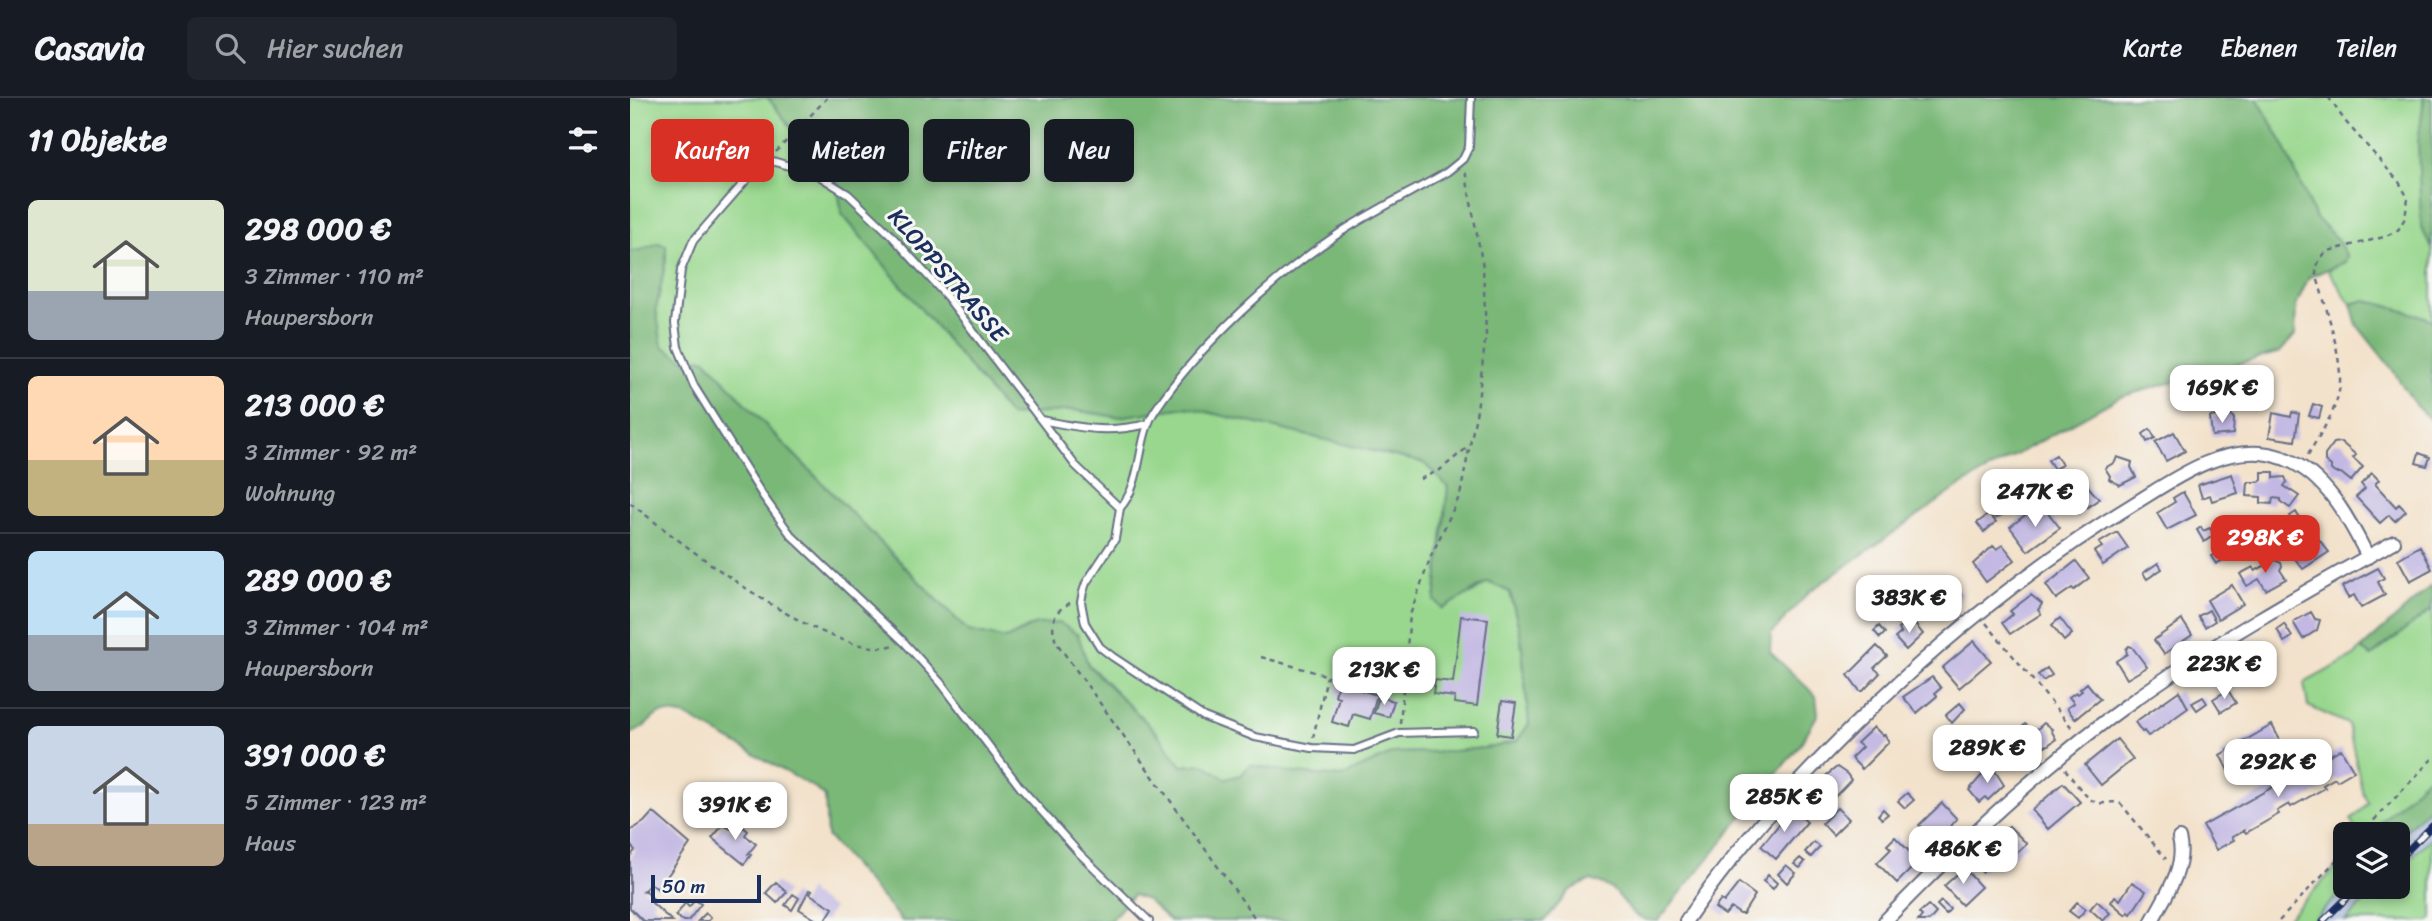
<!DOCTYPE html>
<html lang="de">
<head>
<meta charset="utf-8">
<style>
	body { margin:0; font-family:Sriracha,sans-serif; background:#20242c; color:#f1f3f6; height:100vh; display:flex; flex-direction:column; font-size:26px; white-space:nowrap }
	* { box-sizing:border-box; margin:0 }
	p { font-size:23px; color:#9ea1a6 }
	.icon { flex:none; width:38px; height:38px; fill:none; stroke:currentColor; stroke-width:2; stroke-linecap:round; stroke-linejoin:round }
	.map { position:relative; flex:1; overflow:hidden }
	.details { display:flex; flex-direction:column; background:#171b24; width:630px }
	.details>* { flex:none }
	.top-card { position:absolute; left:21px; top:21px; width:665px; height:63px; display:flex; gap:14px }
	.fabs { position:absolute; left:1703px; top:724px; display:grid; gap:14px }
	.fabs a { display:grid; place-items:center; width:77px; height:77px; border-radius:10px; background:#171b24; box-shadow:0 4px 10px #0003; font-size:35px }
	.scale { position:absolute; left:21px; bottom:18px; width:110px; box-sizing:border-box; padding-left:7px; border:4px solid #1b2f5e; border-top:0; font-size:19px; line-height:24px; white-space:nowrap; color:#1b2f5e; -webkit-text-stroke:5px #f6f6f2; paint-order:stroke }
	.price { position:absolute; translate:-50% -60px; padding:0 16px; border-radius:14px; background:#fff; color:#222; font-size:23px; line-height:46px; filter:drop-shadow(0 2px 4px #0008) }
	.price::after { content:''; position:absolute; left:50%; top:42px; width:21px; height:16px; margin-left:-10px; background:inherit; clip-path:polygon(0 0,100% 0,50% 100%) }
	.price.selected { background:#d93025; color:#fff }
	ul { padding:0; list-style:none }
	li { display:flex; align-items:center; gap:21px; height:175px; padding:0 28px }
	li+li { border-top:2px solid #363941 }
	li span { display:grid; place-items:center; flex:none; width:196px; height:140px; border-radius:10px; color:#555 }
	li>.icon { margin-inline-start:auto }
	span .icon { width:84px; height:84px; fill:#fffc; stroke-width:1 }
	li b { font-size:30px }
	h2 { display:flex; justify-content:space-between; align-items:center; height:84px; padding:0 28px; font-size:30px }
	.pill { padding:0 24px; border-radius:10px; background:#171b24; box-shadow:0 4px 10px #0003; font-size:24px; line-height:63px }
	.pill.selected { background:#d93025; color:#fff }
	header { display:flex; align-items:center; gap:42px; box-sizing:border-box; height:98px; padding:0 35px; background:#171b24; border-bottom:2px solid #363941 }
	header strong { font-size:33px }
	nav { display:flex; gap:38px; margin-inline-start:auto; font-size:24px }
	.search { width:490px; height:63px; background:#20242c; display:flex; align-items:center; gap:18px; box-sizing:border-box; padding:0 24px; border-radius:10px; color:#9ea1a6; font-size:26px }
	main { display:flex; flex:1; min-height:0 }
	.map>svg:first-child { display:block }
	.industrial { fill:#b9c4de }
	.green { fill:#98d78d; stroke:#5a8376; stroke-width:2 }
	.forest { fill:#7ab878; stroke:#4a746b; stroke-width:2 }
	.building { fill:#c2b8e3 }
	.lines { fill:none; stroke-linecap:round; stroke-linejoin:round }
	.lane-casing { stroke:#676e84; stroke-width:10 }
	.street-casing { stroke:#676e84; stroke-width:16 }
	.path { stroke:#676e84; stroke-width:2.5; stroke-dasharray:5 5; stroke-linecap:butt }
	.lane { stroke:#fff; stroke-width:6 }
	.street { stroke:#fff; stroke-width:12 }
	.rail-casing { stroke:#1b2f5e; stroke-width:7 }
	.rail { stroke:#f6f6f2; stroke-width:4.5; stroke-dasharray:13; stroke-linecap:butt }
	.labels { text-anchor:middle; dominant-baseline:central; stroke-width:6; stroke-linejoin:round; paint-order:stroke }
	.street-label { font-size:24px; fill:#1b2f5e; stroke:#f6f6f2 }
</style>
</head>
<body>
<header>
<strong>Casavia</strong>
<div class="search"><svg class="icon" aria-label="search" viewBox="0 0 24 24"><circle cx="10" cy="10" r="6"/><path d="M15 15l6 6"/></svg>Hier suchen</div>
<nav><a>Karte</a><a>Ebenen</a><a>Teilen</a></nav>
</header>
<main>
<section class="details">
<h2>11 Objekte<svg class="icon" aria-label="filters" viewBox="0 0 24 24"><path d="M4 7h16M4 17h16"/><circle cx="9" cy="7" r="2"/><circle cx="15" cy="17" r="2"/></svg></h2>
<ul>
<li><span style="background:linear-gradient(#dfe7d0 65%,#9aa5b1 0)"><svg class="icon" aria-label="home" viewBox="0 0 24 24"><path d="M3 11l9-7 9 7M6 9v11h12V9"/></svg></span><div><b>298 000 €</b><p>3 Zimmer · 110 m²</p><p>Haupersborn</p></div></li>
<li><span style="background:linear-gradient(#ffd9b3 60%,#c2b280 0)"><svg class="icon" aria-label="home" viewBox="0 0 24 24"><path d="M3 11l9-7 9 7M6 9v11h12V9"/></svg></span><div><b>213 000 €</b><p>3 Zimmer · 92 m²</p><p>Wohnung</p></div></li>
<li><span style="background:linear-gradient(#bfe0f5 60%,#9aa5b1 0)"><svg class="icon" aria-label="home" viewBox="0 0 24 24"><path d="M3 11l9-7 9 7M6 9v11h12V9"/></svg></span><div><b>289 000 €</b><p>3 Zimmer · 104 m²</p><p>Haupersborn</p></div></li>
<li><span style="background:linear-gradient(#c9d6e8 70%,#b9a48a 0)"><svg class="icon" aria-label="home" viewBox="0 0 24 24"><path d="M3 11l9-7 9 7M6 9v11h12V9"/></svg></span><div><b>391 000 €</b><p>5 Zimmer · 123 m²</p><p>Haus</p></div></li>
</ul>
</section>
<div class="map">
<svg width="1802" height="823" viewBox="0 0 1802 823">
	<rect width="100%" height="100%" fill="#f6f6f2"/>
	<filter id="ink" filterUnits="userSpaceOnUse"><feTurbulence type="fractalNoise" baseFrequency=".0143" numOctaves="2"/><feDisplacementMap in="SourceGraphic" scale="14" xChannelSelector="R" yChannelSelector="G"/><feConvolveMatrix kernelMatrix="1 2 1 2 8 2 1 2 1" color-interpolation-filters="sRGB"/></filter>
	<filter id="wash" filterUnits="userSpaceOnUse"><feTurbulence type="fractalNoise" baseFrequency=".00686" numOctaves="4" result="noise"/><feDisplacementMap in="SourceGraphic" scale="28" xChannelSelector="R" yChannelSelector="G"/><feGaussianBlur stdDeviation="1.57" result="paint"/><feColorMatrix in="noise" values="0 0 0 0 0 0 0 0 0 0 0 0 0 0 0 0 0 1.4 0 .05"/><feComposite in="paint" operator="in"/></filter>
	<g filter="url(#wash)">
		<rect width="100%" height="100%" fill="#f3e2cb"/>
		<path class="industrial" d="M1802 707V739L1768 772V740Z
			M1717 789H1750L1715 823H1682Z"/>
		<path class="green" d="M0 0H138L179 52 206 78 212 116 380 318 443 312 488 319 556 309 794 365 818 389 805 503 841 496 858 484 880 494 891 539 899 626 887 643 864 649 824 653 763 656 711 679 665 675 620 667 611 677 596 681 574 666 552 668 526 634 458 566 447 537 406 526 376 541 338 533 139 331 76 262 60 266 31 248 26 211 36 162V147L28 145 10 153H0Z
			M1627 0H1793L1791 129 1802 150V223L1795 219 1736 202 1721 206 1698 172 1715 164 1706 140 1684 118 1655 50Z
			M1802 511V675L1751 724 1743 737H1727L1721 722 1738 705 1732 692 1718 626 1678 608 1674 585 1724 558 1731 551 1742 558Z
			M1802 739V820L1799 823H1715L1750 789H1768V772Z
			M1715 760V789H1717L1682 823H1655Z"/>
		<path class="forest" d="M138 0H1627L1655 50 1684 118 1706 140 1717 158 1715 164 1679 179 1666 207 1665 237 1650 254 1490 299 1330 388 1179 494 1141 536 1140 554 1186 598 1188 616 1170 647 1028 823C996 823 1000 802 978 789 973 786 966 784 961 782L940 792 915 823H540L517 802 503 797 480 823C465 823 451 819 436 823H272L197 738 195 699 185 690 56 618C14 608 31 625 0 636V153L10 152 28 145 36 147V162L26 211 32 248 60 265 69 260 76 262 139 331 338 533 376 541 406 526 430 525 448 537 458 567 526 634 552 668 574 666 596 681 611 677 620 667 665 675 711 679 763 655 824 653 864 649 887 643 899 626 891 539 880 494 858 484 813 511 805 503 818 389 794 365 556 309 488 319 443 312 380 318 212 116 206 78 179 52Z
			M1793 0H1802V150L1791 129 1788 44 1794 2Z
			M1736 202 1795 219 1802 223V323L1786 308 1762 271 1727 227 1721 206Z
			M1802 487V511L1741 558 1731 551Z
			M1802 675V707L1768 740V737H1743L1751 724Z"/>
		<g id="blocks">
			<path class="building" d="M1683 306 1692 309 1689 320 1679 318Z
				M1662 314 1669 316 1665 343 1639 339 1643 315 1661 319Z
				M1601 316 1604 321 1603 336 1582 338 1580 319Z
				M1520 331 1525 340 1517 344 1513 336Z
				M1544 334 1555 353 1536 363 1525 344Z
				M1711 344 1726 357 1723 360 1733 369 1721 383 1711 375H1705L1701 372V368L1695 363V357L1704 345Z
				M1789 355 1800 359 1797 368 1786 365Z
				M1426 357 1432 367 1424 371 1418 362Z
				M1487 359 1502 364 1501 369 1506 379 1490 387 1479 381 1480 378 1475 370 1485 364Z
				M1632 374H1644V380L1655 379 1657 384 1654 388 1669 398 1660 410 1651 404V401L1643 400 1642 406 1631 405V399L1617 398 1618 384H1629L1632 382Z
				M1742 375 1749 382 1745 386 1766 409 1769 406 1776 413 1765 423 1759 417 1750 425 1726 399 1735 391 1731 386Z
				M1602 376 1608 395 1582 403 1580 397 1572 400 1568 387Z
				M1455 385 1469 401 1448 416 1434 400Z
				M1426 393 1436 407 1428 413 1418 399Z
				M1553 394 1566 417 1537 432 1527 415 1545 404 1543 400Z
				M1374 401 1382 412 1366 420 1359 411Z
				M1416 412 1430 430 1398 453 1380 429 1398 415 1403 421Z
				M1666 414 1670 421 1664 425 1660 418Z
				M1359 416 1366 424 1354 434 1347 425Z
				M1571 429 1573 433 1580 430 1584 437 1574 444 1567 432Z
				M1487 434 1498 450 1473 467 1464 454 1472 449 1469 445Z
				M1686 438 1699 454 1673 471 1662 457Z
				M1373 447 1385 462 1356 484 1343 466 1363 448 1366 451Z
				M1790 448 1802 471 1780 483 1768 461Z
				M1592 452 1597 460 1586 466 1581 458Z
				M1645 462 1651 465 1652 468 1650 472 1656 481 1636 492 1629 481 1617 488 1610 476 1623 469 1625 473Z
				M1446 463 1459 480 1444 492 1442 490 1426 501 1416 487Z
				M1528 465 1532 471 1517 481 1513 475Z
				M1748 470 1754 480 1748 484 1755 497 1731 510 1724 497 1718 500 1712 489Z
				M1319 481 1332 497 1315 511 1302 495Z
				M1602 487 1613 506 1588 521 1577 502Z
				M1401 497 1412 506 1408 512 1411 516 1380 536 1372 525 1383 516 1380 513Z
				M1579 512 1585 523 1575 529 1568 518Z
				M1681 514 1685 521 1690 522 1687 532 1673 541 1663 524Z
				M831 518 858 521 847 608 824 605 825 599 803 596 805 582 823 584Z
				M1430 520 1442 536 1434 543 1422 527Z
				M1552 522 1562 537 1534 556 1524 542Z
				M1283 524 1293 536 1276 552 1265 540 1271 535 1268 531 1274 526 1277 529Z
				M1654 526 1662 539 1654 544 1647 531Z
				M1249 528 1255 535 1250 540 1244 533Z
				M1344 543 1361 563 1329 590 1312 570Z
				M1247 548 1257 558 1244 570 1250 575 1233 593H1230L1218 577Z
				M1499 548 1502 549 1517 569 1497 581 1486 563 1497 556 1496 551Z
				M1620 548 1630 566 1613 576 1610 572 1603 577 1596 565Z
				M1417 570 1422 577 1413 583 1408 577Z
				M1302 579 1311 590 1305 595 1307 598 1287 615 1273 599Z
				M708 585 747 597 740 621 723 616 719 629 702 624 709 599 705 598Z
				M1457 585 1470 601 1445 621 1437 610 1444 605 1439 599 1446 594 1448 596 1452 593 1450 591Z
				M1598 592 1606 605 1591 614 1583 601Z
				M1549 593 1558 610 1525 634 1518 638 1514 633 1512 634 1505 624Z
				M749 599 764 603 759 619 744 615Z
				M1573 599 1577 605 1567 612 1562 605Z
				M872 603 886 605 881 638 867 636Z
				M1330 605 1335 611 1322 625 1316 617Z
				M1414 625 1422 631 1421 632 1426 641 1417 648 1416 647 1412 650 1408 646 1398 655H1395L1384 642V639L1395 626 1405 633Z
				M1642 627 1652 646 1600 676 1590 657Z
				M1244 629 1252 637H1255L1259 644 1232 671 1221 660 1232 649 1227 645Z
				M1487 641 1503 661 1471 687 1455 667Z
				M1711 651 1724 673 1707 683 1705 680 1693 687 1695 690 1661 709 1659 706 1647 713 1649 716 1616 735 1614 732 1602 739 1604 742 1586 752 1573 728Z
				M1207 669 1217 676 1221 682 1193 711 1182 700 1192 689 1190 686 1193 680Z
				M1358 670 1365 673 1374 687 1358 702 1355 699 1349 704 1339 692Z
				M1433 685 1450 704 1418 731 1402 712Z
				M1277 695 1284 702 1275 710 1268 703Z
				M1312 705 1327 721 1306 744 1289 727Z
				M1207 710 1219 721 1203 737 1192 725Z
				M1162 711 1177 724 1146 761 1131 748Z
				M1253 711 1258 716 1252 721 1248 717Z
				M23 714 60 746 28 791 21 786 13 793H16L25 803 22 805 42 823H13L0 810V759L5 752 0 747V733L14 724Z
				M107 724 118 733 115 737 126 746 118 756 121 757 114 766 82 740 93 727 101 731Z
				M1379 728 1397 746 1377 764 1360 745Z
				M1265 739 1280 754 1284 750 1290 756 1281 765 1284 768 1267 785 1247 765 1261 751 1257 747Z
				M1184 744 1190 749 1181 759 1175 754Z
				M1352 756 1360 765 1352 774 1343 765Z
				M1170 760 1175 764 1170 770 1164 766Z
				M1156 767 1166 775 1157 785 1148 776Z
				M1334 770 1351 789 1332 807 1314 788Z
				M1138 777 1147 785 1143 791 1133 783Z
				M146 784 157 794 147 805 136 795Z
				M1502 784 1516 793 1501 816 1498 814 1496 817 1481 804 1485 798 1490 802Z
				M1109 785 1125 797 1113 816H1110L1101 810 1095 817 1085 810 1091 802 1094 804Z
				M179 792 182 793 180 796 203 810 195 823H184L185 821 169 811Z
				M163 796 169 800 162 812 155 807Z
				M65 802 71 806 58 823H53L46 818 55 805 59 809Z
				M1311 803 1320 811 1316 816 1307 807Z
				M1467 803 1480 815 1473 823 1460 811Z
				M1447 804 1456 811 1448 820 1439 813Z
				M1298 807 1306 815 1299 823H1288L1292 818 1289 815Z
				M76 815 81 820 78 823H68Z"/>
		</g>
	</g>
	<g filter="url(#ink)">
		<use href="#blocks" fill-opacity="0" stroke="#676e84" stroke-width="2"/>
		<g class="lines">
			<g class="lane-casing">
				<path id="lane" d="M411 322C454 330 474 336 518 326
					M490 410C514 383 506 340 526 311 569 247 646 177 711 134 745 112 782 94 817 74L833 61 839 49 841 0
					M519 823 449 755 390 689 311 585 274 544 161 437 133 398 64 288 48 249 45 225 51 172 63 143 117 81 139 62 186 76 218 96 260 136 317 199 445 367 490 410 485 441 456 485 453 494 451 504 455 525 470 549 483 559 574 619 625 639 682 650 724 652 769 635 844 633"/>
			</g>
			<g class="street-casing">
				<path id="street" d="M1056 823C1104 752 1160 690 1221 630 1307 545 1399 470 1502 407 1543 382 1588 348 1638 356 1690 365 1717 417 1738 459
					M1255 823C1330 746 1410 670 1497 607 1582 546 1672 495 1764 444
					M1522 823C1535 798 1557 769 1549 740"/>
			</g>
			<path class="path" d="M146 54 197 0
				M1678 357C1689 337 1705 316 1709 293 1715 263 1694 205 1686 175 1687 165 1690 159 1698 153L1754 139 1768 132 1775 120 1778 100 1769 84 1715 23 1699 0
				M790 381 810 372 839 348
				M0 405C50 443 202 567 264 547
				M440 505C423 513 420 526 426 544L627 823
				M1356 525 1443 631
				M631 559 745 591
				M770 625 780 517 801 458 830 397 847 312 856 236 853 169 835 72
				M683 640 697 578
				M1435 671C1441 679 1458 704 1468 705 1477 706 1483 702 1491 706L1536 761
				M1730 737 1802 661
				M1649 823 1715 753"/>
			<use href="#lane" class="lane"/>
			<use href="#street" class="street"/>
			<g class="rail-casing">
				<path id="rail" d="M1768 762 1802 728
					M1693 823 1728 789"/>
			</g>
			<use href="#rail" class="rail"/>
		</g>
	</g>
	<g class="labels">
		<g class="street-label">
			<text transform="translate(318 177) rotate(49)">KLOPPSTRASSE</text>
		</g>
	</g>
</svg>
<div class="fabs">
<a><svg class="icon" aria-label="layers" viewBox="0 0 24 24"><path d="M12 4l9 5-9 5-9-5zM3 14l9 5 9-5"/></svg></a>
</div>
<div class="scale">50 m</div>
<b class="price" style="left:1592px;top:327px">169K €</b>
<b class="price" style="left:1405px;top:431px">247K €</b>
<b class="price selected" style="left:1635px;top:477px">298K €</b>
<b class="price" style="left:1279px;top:537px">383K €</b>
<b class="price" style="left:1594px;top:603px">223K €</b>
<b class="price" style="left:754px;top:609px">213K €</b>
<b class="price" style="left:1357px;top:687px">289K €</b>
<b class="price" style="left:1648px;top:701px">292K €</b>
<b class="price" style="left:1154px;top:736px">285K €</b>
<b class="price" style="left:105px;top:744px">391K €</b>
<b class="price" style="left:1333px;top:788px">486K €</b>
<div class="top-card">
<a class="pill selected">Kaufen</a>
<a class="pill">Mieten</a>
<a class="pill">Filter</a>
<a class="pill">Neu</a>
</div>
</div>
</main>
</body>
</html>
